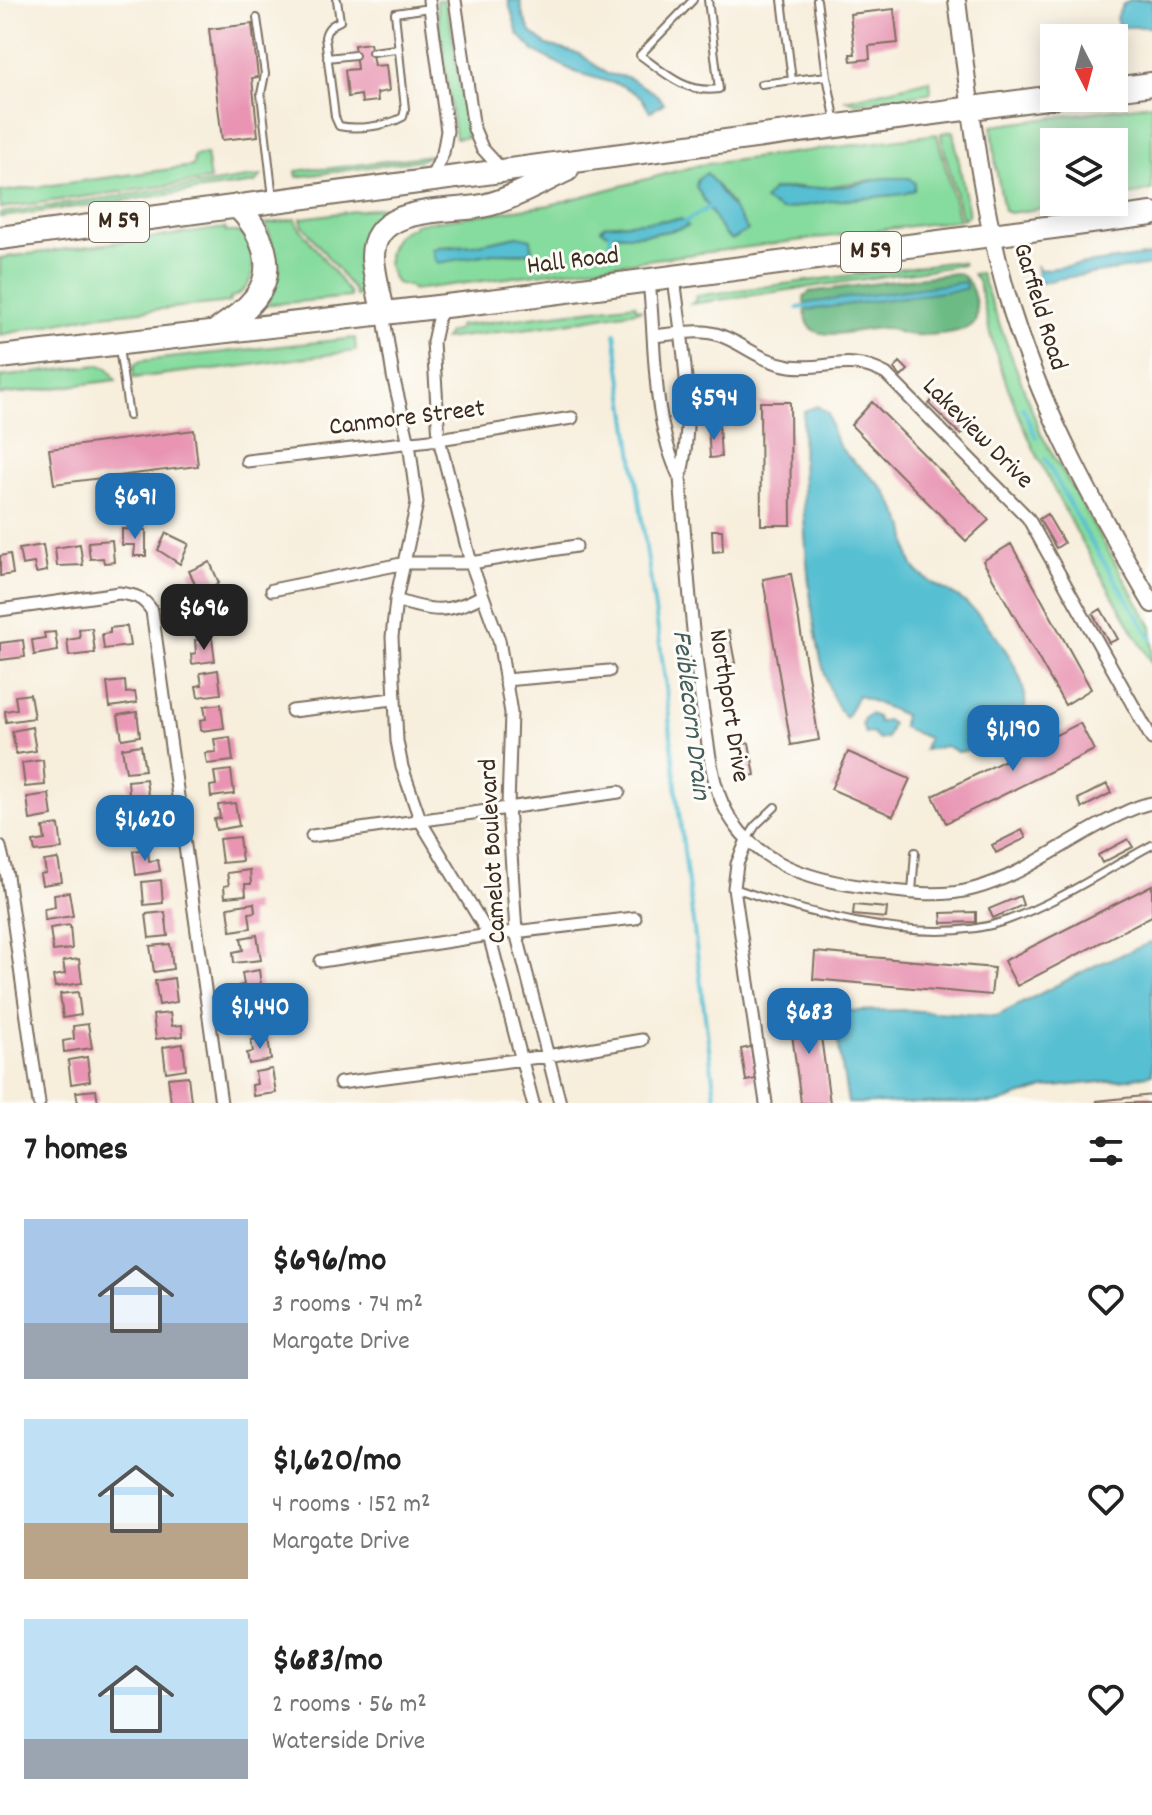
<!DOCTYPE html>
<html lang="en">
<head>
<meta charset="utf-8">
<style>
	body { margin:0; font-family:Dekko,sans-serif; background:#f6f6f6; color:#222; height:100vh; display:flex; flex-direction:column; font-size:30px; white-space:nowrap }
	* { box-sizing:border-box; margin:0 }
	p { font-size:26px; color:#767676 }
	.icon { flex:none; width:44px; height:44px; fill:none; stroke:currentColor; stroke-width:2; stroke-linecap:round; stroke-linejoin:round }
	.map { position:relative; height:1103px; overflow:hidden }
	.details { display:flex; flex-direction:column; background:#fff; flex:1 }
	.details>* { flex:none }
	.needle { width:52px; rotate:174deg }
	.buttons { position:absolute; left:1040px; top:24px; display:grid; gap:16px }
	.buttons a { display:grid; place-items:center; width:88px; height:88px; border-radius:0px; background:#fff; box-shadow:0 4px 20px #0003; font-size:40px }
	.price { position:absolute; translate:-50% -68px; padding:0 18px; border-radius:16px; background:#1f6fb2; color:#fff; font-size:26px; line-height:52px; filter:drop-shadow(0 2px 4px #0008) }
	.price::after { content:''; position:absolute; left:50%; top:48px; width:24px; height:18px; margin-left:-12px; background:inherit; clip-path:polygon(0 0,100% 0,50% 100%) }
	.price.selected { background:#222; color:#fff }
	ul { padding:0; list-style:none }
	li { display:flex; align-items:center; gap:24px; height:200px; padding:0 24px }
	li span { display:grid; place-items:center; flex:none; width:224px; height:160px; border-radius:0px; color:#555 }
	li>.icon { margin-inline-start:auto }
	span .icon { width:96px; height:96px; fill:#fffc; stroke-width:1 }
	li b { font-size:34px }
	h2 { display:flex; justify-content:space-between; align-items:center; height:96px; padding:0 24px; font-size:34px }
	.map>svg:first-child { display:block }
	.green { fill:#86db9e; stroke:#60825e; stroke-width:2; fill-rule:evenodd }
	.forest { fill:#6cbb85; stroke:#547252; stroke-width:2 }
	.water { fill:#56bfd2; stroke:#487478; stroke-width:2 }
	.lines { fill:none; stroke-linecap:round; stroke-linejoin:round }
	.stream { stroke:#56bfd2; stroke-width:4 }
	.building { fill:#e894b2 }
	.lane-casing { stroke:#7d6f60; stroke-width:10 }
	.street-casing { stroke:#7d6f60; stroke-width:15 }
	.secondary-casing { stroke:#7d6f60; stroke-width:20 }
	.highway-casing { stroke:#7d6f60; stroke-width:26 }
	.lane { stroke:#fff; stroke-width:6 }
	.street { stroke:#fff; stroke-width:11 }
	.secondary { stroke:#fff; stroke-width:16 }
	.highway { stroke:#fff; stroke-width:22 }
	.labels { text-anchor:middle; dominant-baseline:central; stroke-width:6; stroke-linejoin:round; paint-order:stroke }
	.shield { fill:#fdfcf7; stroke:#75695f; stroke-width:2 }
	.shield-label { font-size:24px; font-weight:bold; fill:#3b2a1e }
	.street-label { font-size:26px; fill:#3b2a1e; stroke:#fdfcf7 }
	.water-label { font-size:28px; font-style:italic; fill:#445e5d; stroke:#fdfcf7 }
</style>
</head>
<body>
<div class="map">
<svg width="1152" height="1103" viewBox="0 0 1152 1103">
	<rect width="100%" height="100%" fill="#fdfcf7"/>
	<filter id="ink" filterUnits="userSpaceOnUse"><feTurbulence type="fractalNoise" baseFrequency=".0125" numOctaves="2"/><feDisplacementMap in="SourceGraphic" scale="16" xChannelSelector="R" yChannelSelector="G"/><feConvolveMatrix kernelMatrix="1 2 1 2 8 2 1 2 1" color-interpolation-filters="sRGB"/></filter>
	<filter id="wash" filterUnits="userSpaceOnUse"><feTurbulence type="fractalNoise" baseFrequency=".006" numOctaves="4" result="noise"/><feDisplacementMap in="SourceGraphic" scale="32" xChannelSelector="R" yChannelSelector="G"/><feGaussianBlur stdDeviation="1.8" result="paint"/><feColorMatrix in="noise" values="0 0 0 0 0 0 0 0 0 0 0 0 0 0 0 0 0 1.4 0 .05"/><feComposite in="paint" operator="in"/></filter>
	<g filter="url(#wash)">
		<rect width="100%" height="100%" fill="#f7eedc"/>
		<path class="green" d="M436 0H443L451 26 467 137 455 138Z
			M930 80 931 91 929 93 855 103 846 100Z
			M1152 104V190L1114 199V142H1054V202H1090L1009 213 1004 210 996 168 992 126Z
			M953 131 969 215 962 219 942 141 941 133Z
			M937 134 959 220 412 290 411 287 396 283C381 262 388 233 414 227V224L550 205 699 165ZM707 174 732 205 724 234 696 186 698 179ZM884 178H909L893 195 832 201 781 210 772 190 800 187 814 189ZM681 219 688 226C666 233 622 240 603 230L605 225ZM518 236 522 254 493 253 448 261 438 247 474 245Z
			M206 154 210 180 0 208V192L193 166 194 156Z
			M431 155 420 160 297 177 296 171 316 168 325 169Z
			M261 176 255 183 0 217V213Z
			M401 205V208C354 218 365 258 369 293L355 296 354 291 302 224 301 218Z
			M296 219 297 224 349 292 350 297 263 305 272 242 266 224Z
			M225 228 226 232H238L249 240C255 263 257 289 230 298V302L92 316 0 335V258Z
			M950 262 963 263V265L691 304 696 300 695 296Z
			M980 273 1041 434 1152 627V664C1094 562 1029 460 994 347 987 325 984 303 978 281L973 274Z
			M635 304 636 308 642 310 554 325 444 339 448 333 458 330V326Z
			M355 338 356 351 214 370H201L133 378 134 365 141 361Z
			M99 365 108 368 116 380 0 395V377Z"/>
		<path class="forest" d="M955 273C973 274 982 315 973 324 963 334 920 337 906 334 898 333 891 328 883 328 865 328 829 339 815 331 804 325 805 307 804 297L809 292Z"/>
		<path class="water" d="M508 0H520L523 16 531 32 547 45 580 54 607 74 627 77 656 94 664 103 650 112 641 97 623 86 575 72 534 51 518 34Z
			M1130 0H1152V27H1119L1116 18 1123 4Z
			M707 173 748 230 732 240 724 234 696 186 698 179Z
			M884 178H909L915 183 914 190 904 194 832 201 781 210 764 201 772 190 848 186Z
			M681 219 688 226C671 232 613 241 601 229L605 225Z
			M518 236 531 239 532 249 529 253H493L439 263 435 260 432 249 474 245Z
			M1152 255V265L1057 279 1038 284 1037 266 1040 270Z
			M965 282 966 289 808 310 807 303Z
			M817 406 828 413C831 426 834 441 844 452 858 468 881 481 891 500 895 508 902 519 905 528 909 544 906 561 919 573 933 587 952 591 966 603 991 625 1043 690 1019 724 1009 738 981 746 965 751L957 752 946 746 924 750 928 738 902 727 904 715 858 695 846 718C806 678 800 480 803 420L804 411Z
			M870 714 877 717 879 723 886 720 892 724 887 738 879 740 872 733 866 734 862 724 864 718Z
			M1152 942V1074L1128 1079 1044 1088 998 1103H848L835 1023 837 1015 843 1011 903 1010 997 1016 1094 966Z"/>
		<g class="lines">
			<path class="stream" d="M683 223 713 205
				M609 252 611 230
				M798 308 812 306
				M615 333 665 679 678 804 716 1103
				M1023 408 1036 437
				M1045 459 1084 530 1152 639"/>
		</g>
		<g id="blocks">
			<path class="building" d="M894 9 898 43 869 46 870 59 851 61 850 54H855L850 14Z
				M252 24 258 77 252 78 258 136 222 140 209 29Z
				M370 43 374 66 386 65 389 91 377 93 378 101 362 103 361 95 348 97 345 70 357 69 354 45Z
				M900 362 908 370 901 377 894 369Z
				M935 397 967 429 961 435 929 404Z
				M760 402H790L791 525H761Z
				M872 402 989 520 966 541 851 425Z
				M719 425 721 457 710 458 708 426Z
				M194 430 198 466 54 484 49 449Z
				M1047 514 1064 543 1056 548 1039 519Z
				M122 529 146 530V556H134L135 545H122Z
				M712 530H722L723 551 713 552Z
				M166 533 189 544 180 564 158 550Z
				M112 540 114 562 104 563 103 558 90 559 88 542Z
				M80 544 83 565 57 566 55 548Z
				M1011 544 1091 689 1065 705 983 561Z
				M43 545 47 571 36 573 34 563 22 565 19 549Z
				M10 554 13 574 0 576V556Z
				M210 562 219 583 199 593 189 571Z
				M791 574 819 740 791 745 763 579Z
				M216 603 219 627 193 630 191 619 202 618 200 605Z
				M1101 609 1118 639 1109 643 1093 614Z
				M127 626 130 646 104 649 102 634 110 633V628Z
				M92 628 95 653 69 656 67 640 80 638 79 629Z
				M729 631 735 663 725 665 719 632Z
				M55 632 58 651 34 655 32 640 45 638 44 633Z
				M212 638 215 661 192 664 191 654 196 653 195 640Z
				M23 640 25 657 0 660V643Z
				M218 670 221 694 198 697 196 686 202 685 200 673Z
				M125 681 126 693 135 692 137 703 110 707 107 683Z
				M30 694 34 718 6 722 5 711 17 709 15 696Z
				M221 704 224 728 201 731 200 720 206 719 204 706Z
				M137 712 140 736 122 739 118 715Z
				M1080 723 1094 750 946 823 933 796Z
				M32 727 36 751 16 754 12 731Z
				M230 737 233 761 207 764 205 753 216 752 214 739Z
				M749 743 755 775 745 777 739 745Z
				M141 745 145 770 126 772 122 748Z
				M848 752 910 779 893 816 831 789Z
				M43 760 45 785 25 787 22 763Z
				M231 770 234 794 211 797 210 786 216 785 214 772Z
				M146 779 149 803 130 805 128 781Z
				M1107 784 1111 793 1082 808 1078 799Z
				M49 794 52 816 30 820 27 797Z
				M235 803 239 826 216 830 214 819 220 818 218 805Z
				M150 811 154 836 135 839 132 814Z
				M59 825 62 849 35 852 33 842 45 840 43 827Z
				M1022 830 1026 838 996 853 992 845Z
				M239 837 242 861 222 863 219 839Z
				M1128 839 1133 847 1102 863 1098 855Z
				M148 849 149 861 158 860 160 871 136 875 133 851Z
				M58 859 62 882 42 885 40 874 46 873 44 861Z
				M250 870 251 884H245L246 895 225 897 224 886 229 885 227 873Z
				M161 880 163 903 144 905 142 882Z
				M1152 885V916L1017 986 1004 961Z
				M69 892 73 916 45 920 44 909 55 907 54 894Z
				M1020 896 1023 905 993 918 989 909Z
				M254 903 255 912 249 913 251 928 231 931 228 907Z
				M854 905 887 908 886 918 853 915Z
				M165 912 168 936 149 938 146 914Z
				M976 912V922L942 923 941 913Z
				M70 925 72 949 53 951 50 928Z
				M257 935 261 960 234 963 233 952 243 950 241 938Z
				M170 944 173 969 154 972 150 946Z
				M815 952 994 968 991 995 813 979Z
				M79 959 82 983 55 987 53 976 65 974 63 961Z
				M259 970 262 993 240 997 238 986 244 985 242 973Z
				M174 978 177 1002 159 1005 155 981Z
				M78 992 81 1015 63 1018 60 994Z
				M269 1003 271 1012 264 1013 266 1029 247 1031 243 1007Z
				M817 1007 830 1103H801L789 1011Z
				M170 1013 172 1026 182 1025 183 1036 156 1039 153 1015Z
				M88 1024 92 1048 64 1052 63 1041 74 1039 73 1026Z
				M268 1037 271 1060 249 1064 247 1053 253 1052 251 1040Z
				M183 1044 186 1069 166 1072 163 1047Z
				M751 1047 756 1079 746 1081 741 1049Z
				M87 1057 90 1081 71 1084 68 1060Z
				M272 1069 276 1093 253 1096 252 1085 257 1084 255 1072Z
				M188 1076 191 1101 171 1103 168 1078Z
				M96 1090 98 1103H78L76 1092Z
				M1152 1095V1103H1097V1101Z"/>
		</g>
	</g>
	<g filter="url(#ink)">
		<use href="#blocks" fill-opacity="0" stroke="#7d6f60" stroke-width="2"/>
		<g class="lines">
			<g class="lane-casing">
				<path id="lane" d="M337 0 340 21C331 25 327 28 325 37L335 117 339 126C357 130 387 126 403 117L405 109 395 13 430 8
					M693 0 640 55C666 74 686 94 719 89L708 0
					M782 0 792 80
					M817 0 827 76 836 123
					M257 18 265 74 261 94 273 198
					M372 52 396 49
					M327 58 355 55
					M761 84 827 76
					M119 348 129 416
					M747 840 756 825 775 807
					M734 888C809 914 928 948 1005 921 1056 903 1104 871 1152 845
					M912 892 915 852"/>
			</g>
			<g class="street-casing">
				<path id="street" d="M429 0 447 131 443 153 430 181
					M455 0 474 129 482 148 502 170
					M674 278C682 342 696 414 680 478 687 560 692 643 705 724 710 758 713 794 733 822 761 864 811 879 858 886 894 891 937 899 973 889 1023 876 1067 840 1113 818 1126 812 1138 805 1152 803
					M649 281C656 345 651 419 680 478
					M445 306 438 319 433 342 439 439 471 563 499 640 511 713 508 806 516 932 560 1103
					M383 312 393 376 409 443 417 503 396 600 392 637 397 741 402 767 421 822 489 935 533 1103
					M654 336C675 334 696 329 716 334 743 342 758 361 790 366 828 371 847 353 886 374L1028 518 1152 739
					M247 461 439 439 572 418
					M272 590 406 563H471L576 546
					M396 600C432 612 448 614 482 596
					M0 610 119 593C135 595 143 597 152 611L221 1103
					M505 680 609 671
					M292 711 393 699
					M312 836 619 792
					M747 840 737 864 734 888 766 1103
					M0 847 7 876 39 1103
					M321 961 489 935 635 918
					M340 1083 547 1056 642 1040"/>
			</g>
			<g class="secondary-casing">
				<path id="secondary" d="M957 0C970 105 981 211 1012 312 1045 417 1097 510 1152 604"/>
			</g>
			<g class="highway-casing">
				<path id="highway" d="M1114 89 1152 84
					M0 238 1054 97
					M383 312C380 295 374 276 373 258 372 204 446 213 482 206 506 202 543 181 567 170
					M216 331C230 321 244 312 255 298 279 268 261 230 237 206
					M0 357 498 300 1152 214"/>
			</g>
			<use href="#lane" class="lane"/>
			<use href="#street" class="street"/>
			<use href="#secondary" class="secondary"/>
			<use href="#highway" class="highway"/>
		</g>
	</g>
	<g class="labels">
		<g class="shield">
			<rect x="89" y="202" width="60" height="40" rx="6"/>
			<rect x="841" y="232" width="60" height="40" rx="6"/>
		</g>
		<g class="shield-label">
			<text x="119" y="222">M 59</text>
			<text x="871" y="252">M 59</text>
		</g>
		<g class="street-label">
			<text transform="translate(573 262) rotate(-7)">Hall Road</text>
			<text transform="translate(1039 307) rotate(73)">Garfield Road</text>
			<text transform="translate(407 419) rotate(-7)">Canmore Street</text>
			<text transform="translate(977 434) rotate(45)">Lakeview Drive</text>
			<text transform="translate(728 706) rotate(81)">Northport Drive</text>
			<text transform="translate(494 851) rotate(-93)">Camelot Boulevard</text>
		</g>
		<g class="water-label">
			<text transform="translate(689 715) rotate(83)">Feiblecorn Drain</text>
		</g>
	</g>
</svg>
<div class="buttons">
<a><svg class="needle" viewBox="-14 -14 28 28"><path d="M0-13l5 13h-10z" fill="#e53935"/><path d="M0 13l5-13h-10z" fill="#767676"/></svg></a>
<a><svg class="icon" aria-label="layers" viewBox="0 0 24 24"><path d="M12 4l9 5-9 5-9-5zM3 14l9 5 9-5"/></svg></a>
</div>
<b class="price" style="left:714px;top:442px">$594</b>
<b class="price" style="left:135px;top:541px">$691</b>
<b class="price selected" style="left:204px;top:652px">$696</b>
<b class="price" style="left:1013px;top:773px">$1,190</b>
<b class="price" style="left:145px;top:863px">$1,620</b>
<b class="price" style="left:260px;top:1051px">$1,440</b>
<b class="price" style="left:809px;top:1056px">$683</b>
</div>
<section class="details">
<h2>7 homes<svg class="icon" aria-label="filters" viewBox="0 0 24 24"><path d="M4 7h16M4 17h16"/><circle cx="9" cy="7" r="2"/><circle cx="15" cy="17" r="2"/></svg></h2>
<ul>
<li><span style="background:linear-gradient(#a9c7e8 65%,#9aa5b1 0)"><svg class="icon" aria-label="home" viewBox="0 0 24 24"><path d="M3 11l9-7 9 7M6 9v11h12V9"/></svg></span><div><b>$696/mo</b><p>3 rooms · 74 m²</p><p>Margate Drive</p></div><svg class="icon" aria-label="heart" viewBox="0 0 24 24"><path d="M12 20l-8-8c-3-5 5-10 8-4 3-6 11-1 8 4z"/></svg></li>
<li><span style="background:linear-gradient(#bfe0f5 65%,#b9a48a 0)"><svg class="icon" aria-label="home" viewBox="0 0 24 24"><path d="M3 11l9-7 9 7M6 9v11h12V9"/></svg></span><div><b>$1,620/mo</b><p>4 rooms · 152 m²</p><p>Margate Drive</p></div><svg class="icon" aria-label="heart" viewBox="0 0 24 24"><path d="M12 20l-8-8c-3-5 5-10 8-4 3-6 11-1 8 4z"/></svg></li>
<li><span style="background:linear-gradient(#bfe0f5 75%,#9aa5b1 0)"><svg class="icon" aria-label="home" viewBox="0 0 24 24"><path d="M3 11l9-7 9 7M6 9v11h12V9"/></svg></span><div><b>$683/mo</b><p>2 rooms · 56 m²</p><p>Waterside Drive</p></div><svg class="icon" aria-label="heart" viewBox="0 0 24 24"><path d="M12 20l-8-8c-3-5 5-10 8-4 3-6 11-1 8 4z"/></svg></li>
</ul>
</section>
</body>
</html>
